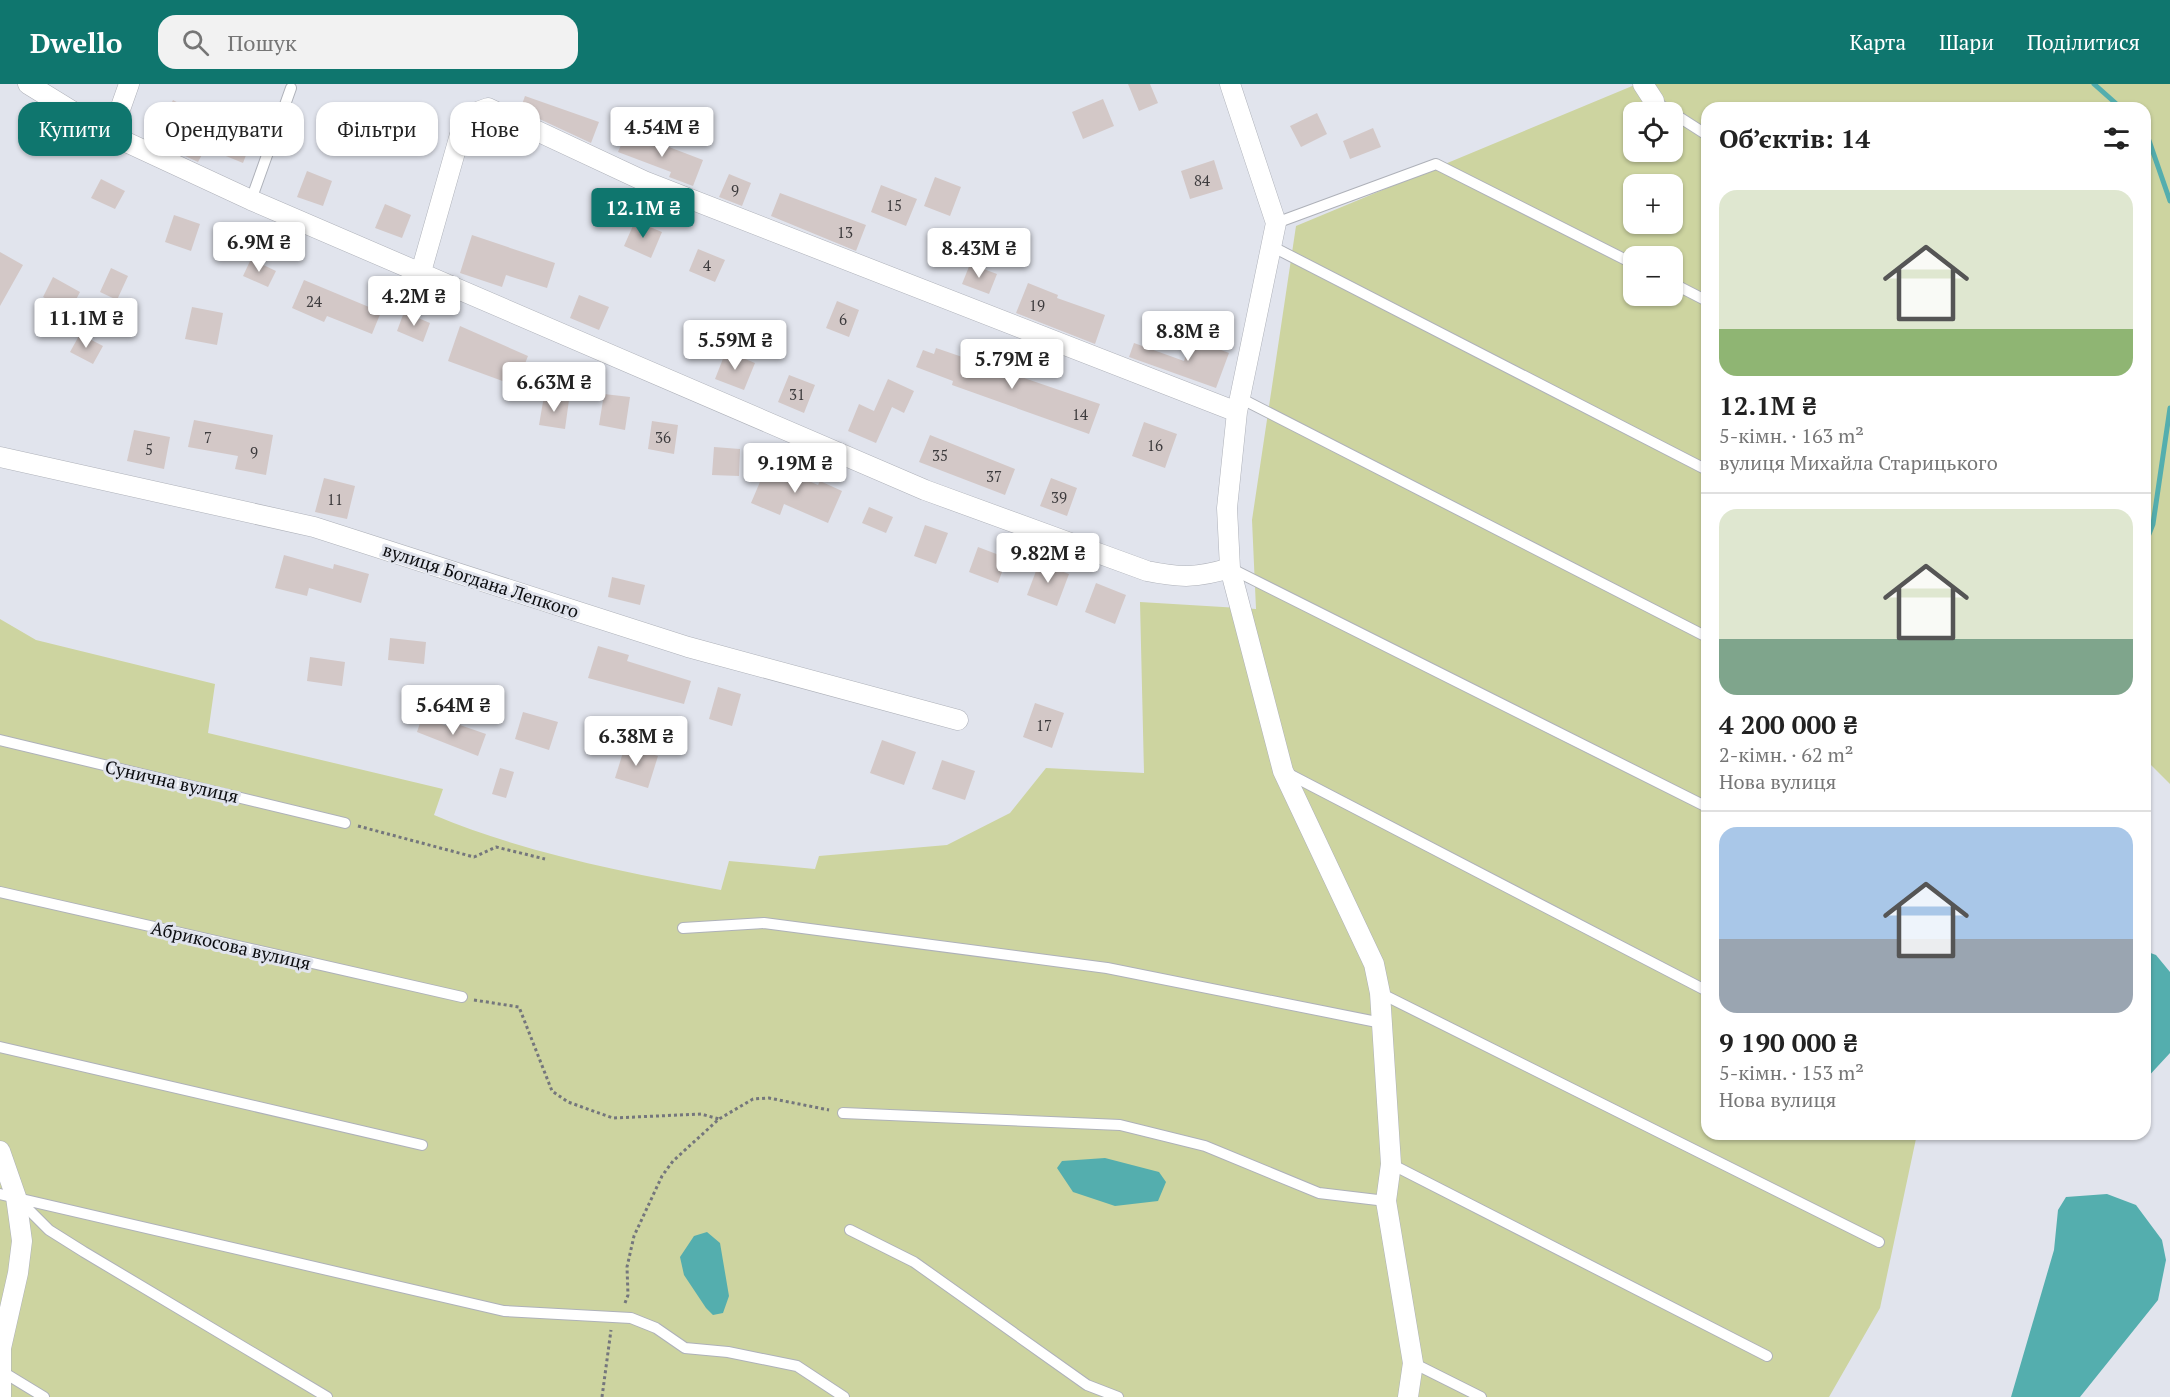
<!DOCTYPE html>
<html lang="uk">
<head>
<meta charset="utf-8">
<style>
	body { margin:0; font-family:"PT Serif",serif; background:#f2f2f2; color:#222; height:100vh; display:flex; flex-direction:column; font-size:22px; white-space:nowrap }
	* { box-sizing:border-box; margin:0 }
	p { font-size:20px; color:#767676 }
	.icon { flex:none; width:33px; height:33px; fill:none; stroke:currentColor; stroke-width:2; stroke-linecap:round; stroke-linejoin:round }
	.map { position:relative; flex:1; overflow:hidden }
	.details { position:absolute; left:1701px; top:18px; width:450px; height:1038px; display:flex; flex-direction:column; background:#fff; border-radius:18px; box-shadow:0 2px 4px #0004 }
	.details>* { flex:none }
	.hud { position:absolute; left:18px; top:18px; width:570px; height:54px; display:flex; gap:12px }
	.fabs { position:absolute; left:1623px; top:18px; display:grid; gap:12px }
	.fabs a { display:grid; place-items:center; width:60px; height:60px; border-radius:12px; background:#fff; box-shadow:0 2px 4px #0004; font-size:30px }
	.price { position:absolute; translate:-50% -51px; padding:0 14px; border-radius:6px; background:#fff; color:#222; font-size:20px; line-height:39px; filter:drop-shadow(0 2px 3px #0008) }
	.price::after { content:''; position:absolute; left:50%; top:36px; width:18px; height:14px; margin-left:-9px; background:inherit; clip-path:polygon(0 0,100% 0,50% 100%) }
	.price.current { background:#0f766e; color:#fff }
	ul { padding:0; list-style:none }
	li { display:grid; align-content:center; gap:12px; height:318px; padding:0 18px }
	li+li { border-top:2px solid #e0e0e0 }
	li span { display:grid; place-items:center; height:186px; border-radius:18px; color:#555 }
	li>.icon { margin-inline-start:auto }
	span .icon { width:108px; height:108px; fill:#fffc; stroke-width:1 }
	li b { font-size:26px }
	h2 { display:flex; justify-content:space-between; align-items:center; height:72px; padding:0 18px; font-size:26px }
	.tag { padding:0 21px; border-radius:18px; background:#fff; box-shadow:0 2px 4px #0004; font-size:21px; line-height:54px }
	.tag.current { background:#0f766e; color:#fff }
	header { display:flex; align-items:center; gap:36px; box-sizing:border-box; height:84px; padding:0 30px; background:#0f766e; color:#fff }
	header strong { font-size:28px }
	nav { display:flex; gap:33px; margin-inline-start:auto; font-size:21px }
	.search { width:420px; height:54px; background:#f2f2f2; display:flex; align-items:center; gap:15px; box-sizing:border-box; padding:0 21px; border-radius:18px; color:#767676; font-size:22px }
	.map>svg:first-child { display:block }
	.green { fill:#cdd4a0; fill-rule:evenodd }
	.water { fill:#54aeae }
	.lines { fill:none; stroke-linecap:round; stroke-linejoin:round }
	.stream { stroke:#54aeae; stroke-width:5 }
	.building { fill:#d3c8c7 }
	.service-casing { stroke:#aeb1b9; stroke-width:12 }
	.minor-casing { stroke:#aeb1b9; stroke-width:21 }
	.path { stroke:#74767c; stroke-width:3; stroke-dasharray:3 3; stroke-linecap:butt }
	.service { stroke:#fff; stroke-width:10 }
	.minor { stroke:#fff; stroke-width:20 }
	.labels { text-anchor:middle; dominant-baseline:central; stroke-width:6; stroke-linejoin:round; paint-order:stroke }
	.number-label { font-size:15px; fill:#3d3b3d }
	.street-label { font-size:18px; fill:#0b0c0f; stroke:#e1e4ed }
</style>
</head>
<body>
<header>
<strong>Dwello</strong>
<div class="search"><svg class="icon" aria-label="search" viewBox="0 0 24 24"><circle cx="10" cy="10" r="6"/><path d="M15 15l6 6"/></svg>Пошук</div>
<nav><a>Карта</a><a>Шари</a><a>Поділитися</a></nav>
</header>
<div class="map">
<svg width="2170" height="1313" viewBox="0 0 2170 1313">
	<rect width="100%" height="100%" fill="#e1e4ed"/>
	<path class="green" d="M1637 0H2170V700L2145 675V24H1707V1050H1917L1880 1224 1829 1313H0V535L36 556 215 600 208 649 443 705 434 731C521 768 627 789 721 806L729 777 815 785 819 772 947 761 1010 729 1046 684 1144 689 1140 518 1256 525 1252 436 1296 142ZM1634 28H1672V68H1634ZM1634 100H1672V140H1634ZM1634 172H1672V212H1634Z"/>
	<path class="water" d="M2145 867 2156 871 2170 888V969L2145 996Z
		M1105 1074 1159 1088 1166 1098 1158 1117 1115 1122 1073 1108 1057 1084 1062 1077Z
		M2107 1110 2136 1121 2162 1156 2166 1176 2158 1216 2080 1313H2011L2054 1166 2058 1126 2066 1113Z
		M707 1148 720 1159 729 1212 723 1229 713 1231 706 1224 684 1191 680 1173 694 1152Z"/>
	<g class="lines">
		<path class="stream" d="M2094 0 2121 24
			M2145 45 2170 117
			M2145 460 2153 440 2170 324"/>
	</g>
	<path class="building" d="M1128 0H1150L1158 19 1139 27Z
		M525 12 599 38 591 59 520 26Z
		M1103 15 1114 42 1083 55 1072 28Z
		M173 16 193 27 183 45 164 34Z
		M1317 29 1327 50 1301 63 1290 42Z
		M1373 44 1381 63 1350 75 1343 57Z
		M627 47 703 76 693 102 669 93 671 88 618 68Z
		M229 49 251 58 243 79 221 70Z
		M194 51 209 58 198 78 183 71Z
		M1214 76 1223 105 1190 115 1181 87Z
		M307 87 332 97 323 122 297 113Z
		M729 90 751 99 742 122 719 113Z
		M935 93 961 103 950 132 924 122Z
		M101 95 125 107 115 125 91 114Z
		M881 101 917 115 906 142 871 128Z
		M780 109 866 141 856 167 771 132Z
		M385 120 411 131 402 154 375 144Z
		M174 131 200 140 191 167 165 158Z
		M635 137 662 148 651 174 624 162Z
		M472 151 555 179 547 204 506 191 502 203 460 189Z
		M698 165 725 176 715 198 689 187Z
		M0 168 23 181 0 222Z
		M251 175 276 187 268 203 243 192Z
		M970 180 997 190 989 210 962 200Z
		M111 184 128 192 117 216 100 208Z
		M53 193 80 208 70 227 43 213Z
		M304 196 381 228 372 250 327 232 324 238 292 224Z
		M1028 199 1058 211 1057 214 1105 231 1095 260 1016 229Z
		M579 211 609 223 599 246 570 234Z
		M837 217 859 226 849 253 826 244Z
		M192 223 223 229 217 261 185 255Z
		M404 228 430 239 423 258 397 247Z
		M460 242 528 272 516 302 448 277Z
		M80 250 103 262 93 280 70 268Z
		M1192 255 1229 269 1216 304 1129 273 1134 259 1184 277Z
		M936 264 1100 320 1089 350 952 301 953 297 916 283 923 266 934 270Z
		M726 267 755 279 744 306 715 295Z
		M789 291 815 301 804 329 778 318Z
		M888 295 914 307 904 329 892 323 876 359 848 347 859 320 874 327Z
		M604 310 630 313 625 346 599 341Z
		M544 312 569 316 565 345 539 341Z
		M194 336 273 351 266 391 235 385 238 372 188 363Z
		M652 337 678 341 674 370 648 365Z
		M1144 338 1177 350 1165 384 1132 372Z
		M134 346 170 353 164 385 127 377Z
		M930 351 1015 385 1005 411 919 378Z
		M714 363 740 365 739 392 712 391Z
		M768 379 818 401 820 397 842 407 828 439 784 420 780 431 751 419Z
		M324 394 355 402 347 435 315 428Z
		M1051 394 1077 404 1067 432 1040 422Z
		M869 423 893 433 886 449 862 439Z
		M925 441 948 449 936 480 914 472Z
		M978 463 1007 474 998 499 969 488Z
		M284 471 333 485 334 480 369 490 361 519 309 504 307 512 275 504Z
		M1039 479 1069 490 1057 522 1027 511Z
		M612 493 645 501 640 521 608 513Z
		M1096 499 1126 511 1115 540 1085 528Z
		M390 554 426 558 424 580 388 576Z
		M598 562 629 571 627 577 691 597 684 620 588 594Z
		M310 573 345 578 342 602 307 597Z
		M718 603 741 610 732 642 709 635Z
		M1035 619 1064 629 1052 664 1023 653Z
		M523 628 558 638 549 666 515 655Z
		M422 633 456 645 457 640 486 650 478 672 417 648Z
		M882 656 916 668 904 701 870 689Z
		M625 662 658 672 648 704 615 694Z
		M942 676 975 687 965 716 932 705Z
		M500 684 514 688 506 714 492 710Z"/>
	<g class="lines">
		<g class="service-casing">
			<path id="service" d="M1654 17 1707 51
				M251 116 291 4
				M1276 139 1436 80 1634 180
				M1273 163 1707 386
				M1672 199 1707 217
				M1240 314 1707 553
				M1230 484 1707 723
				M0 656 345 739
				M1287 689 1707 907
				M0 808 462 913
				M683 844 764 839 1107 884 1382 939
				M1380 909 1879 1158
				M0 963 422 1061
				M843 1029 1120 1041 1205 1062 1319 1109 1386 1117
				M1391 1080 1767 1272
				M0 1110 504 1227 631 1234 656 1244 685 1264 728 1268 797 1282 844 1313
				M18 1115 49 1146 84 1168 327 1313
				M850 1146 914 1178 1087 1301 1118 1313
				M1413 1279 1481 1313
				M3 1288 44 1313"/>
		</g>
		<g class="minor-casing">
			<path id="minor" d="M28 0 111 51 251 116 925 406 1147 487C1181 494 1197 494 1230 484
				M1230 0 1276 139 1237 328 1227 424 1230 484 1283 687 1374 880 1380 909 1391 1080 1386 1117 1413 1279 1408 1313
				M1643 0 1654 17
				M111 51 129 0
				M421 188 463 40 469 31 488 24 644 97 1237 328
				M0 373 314 443 688 563 958 636
				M0 1067 16 1113 22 1157 18 1189 1 1264V1313"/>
		</g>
		<path class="path" d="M358 742 474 773 496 763 545 775
			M474 916 519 923 552 1007 568 1018 613 1034 701 1030 719 1035
			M625 1219 628 1211 627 1183 634 1152 662 1092 673 1077 719 1035 753 1015 769 1014 829 1026
			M602 1313 611 1246"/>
		<use href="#service" class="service"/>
		<use href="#minor" class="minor"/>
	</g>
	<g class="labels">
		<g class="number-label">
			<text x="1202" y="96">84</text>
			<text x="735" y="106">9</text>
			<text x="894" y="121">15</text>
			<text x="845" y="148">13</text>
			<text x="707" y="181">4</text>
			<text x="314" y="217">24</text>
			<text x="1037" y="221">19</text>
			<text x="843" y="235">6</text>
			<text x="797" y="310">31</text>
			<text x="1080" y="330">14</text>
			<text x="208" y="353">7</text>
			<text x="663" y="353">36</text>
			<text x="1155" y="361">16</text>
			<text x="149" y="365">5</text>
			<text x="254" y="368">9</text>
			<text x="940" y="371">35</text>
			<text x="994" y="392">37</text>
			<text x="1059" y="413">39</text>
			<text x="335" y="415">11</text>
			<text x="1044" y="641">17</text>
		</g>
		<g class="street-label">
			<text transform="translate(481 496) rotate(18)">вулиця Богдана Лепкого</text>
			<text transform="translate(172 697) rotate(13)">Сунична вулиця</text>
			<text transform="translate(231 861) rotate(13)">Абрикосова вулиця</text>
		</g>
	</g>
</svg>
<div class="fabs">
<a><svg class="icon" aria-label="locate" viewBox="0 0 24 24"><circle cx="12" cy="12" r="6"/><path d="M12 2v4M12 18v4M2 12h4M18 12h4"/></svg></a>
<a>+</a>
<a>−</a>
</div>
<b class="price" style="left:662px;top:74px">4.54M ₴</b>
<b class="price current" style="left:643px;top:155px">12.1M ₴</b>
<b class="price" style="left:259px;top:189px">6.9M ₴</b>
<b class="price" style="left:979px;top:195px">8.43M ₴</b>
<b class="price" style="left:414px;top:243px">4.2M ₴</b>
<b class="price" style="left:86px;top:265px">11.1M ₴</b>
<b class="price" style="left:1188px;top:278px">8.8M ₴</b>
<b class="price" style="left:735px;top:287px">5.59M ₴</b>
<b class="price" style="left:1012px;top:306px">5.79M ₴</b>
<b class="price" style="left:554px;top:329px">6.63M ₴</b>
<b class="price" style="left:795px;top:410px">9.19M ₴</b>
<b class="price" style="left:1048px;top:500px">9.82M ₴</b>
<b class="price" style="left:453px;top:652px">5.64M ₴</b>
<b class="price" style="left:636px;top:683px">6.38M ₴</b>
<div class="hud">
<a class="tag current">Купити</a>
<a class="tag">Орендувати</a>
<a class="tag">Фільтри</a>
<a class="tag">Нове</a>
</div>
<section class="details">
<h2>Об’єктів: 14<svg class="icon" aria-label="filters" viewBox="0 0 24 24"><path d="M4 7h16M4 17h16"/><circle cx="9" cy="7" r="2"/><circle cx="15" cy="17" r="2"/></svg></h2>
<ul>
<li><span style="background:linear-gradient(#dfe7d0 75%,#8fb573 0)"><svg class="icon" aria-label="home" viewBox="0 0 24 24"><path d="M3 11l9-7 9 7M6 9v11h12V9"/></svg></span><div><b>12.1M ₴</b><p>5-кімн. · 163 m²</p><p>вулиця Михайла Старицького</p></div></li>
<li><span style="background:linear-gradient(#dfe7d0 70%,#7fa58c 0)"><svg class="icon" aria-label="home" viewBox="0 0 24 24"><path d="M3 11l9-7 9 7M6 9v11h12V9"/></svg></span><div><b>4 200 000 ₴</b><p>2-кімн. · 62 m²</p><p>Нова вулиця</p></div></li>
<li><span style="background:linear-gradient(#a9c7e8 60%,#9aa5b1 0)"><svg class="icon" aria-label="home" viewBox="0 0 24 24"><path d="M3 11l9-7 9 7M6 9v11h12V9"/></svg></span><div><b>9 190 000 ₴</b><p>5-кімн. · 153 m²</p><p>Нова вулиця</p></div></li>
</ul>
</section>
</div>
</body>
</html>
